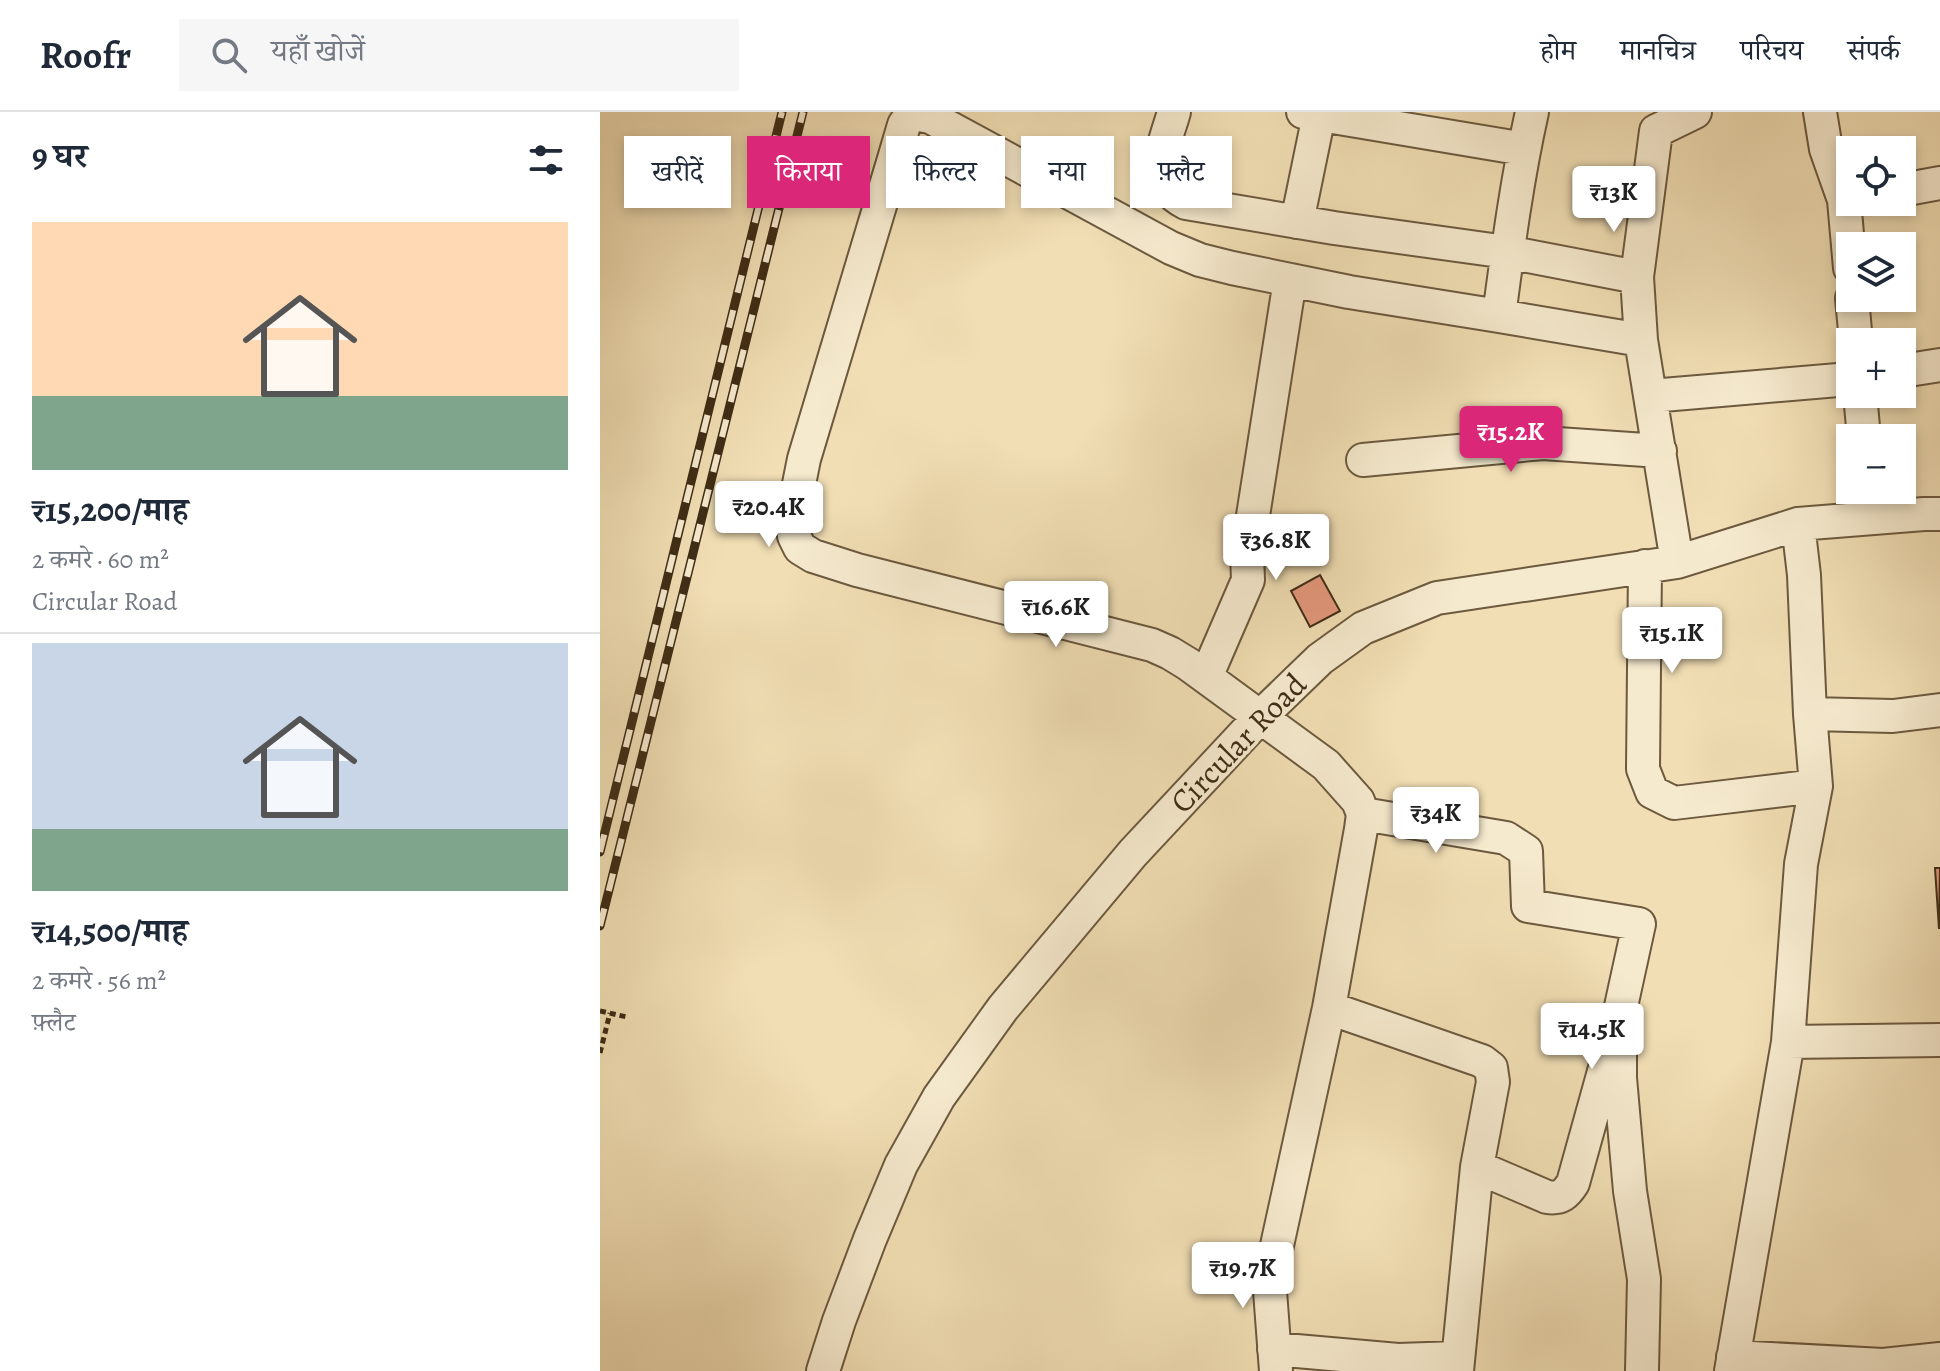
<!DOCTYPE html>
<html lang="hi">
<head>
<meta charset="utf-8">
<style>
	body { margin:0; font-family:Alegreya,"Noto Serif Devanagari",serif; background:#f6f6f7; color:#1f2937; height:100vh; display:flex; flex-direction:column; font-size:30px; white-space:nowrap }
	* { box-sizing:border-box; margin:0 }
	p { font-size:26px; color:#747a83 }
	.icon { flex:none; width:44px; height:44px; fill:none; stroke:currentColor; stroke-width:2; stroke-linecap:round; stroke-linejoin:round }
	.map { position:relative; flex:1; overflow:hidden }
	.details { display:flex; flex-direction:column; background:#fff; width:600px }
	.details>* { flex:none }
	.banner { position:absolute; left:24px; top:24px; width:760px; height:72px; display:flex; gap:16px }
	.controls { position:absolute; left:1236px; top:24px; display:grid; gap:16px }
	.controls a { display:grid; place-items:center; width:80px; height:80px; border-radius:0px; background:#fff; box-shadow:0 4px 12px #0003; font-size:40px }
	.price { position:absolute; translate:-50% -68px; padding:0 18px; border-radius:8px; background:#fff; color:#222; font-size:26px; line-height:52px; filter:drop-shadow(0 2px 4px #0008) }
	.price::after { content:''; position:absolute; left:50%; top:48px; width:24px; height:18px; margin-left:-12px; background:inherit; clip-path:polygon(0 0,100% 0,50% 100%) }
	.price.on { background:#db2777; color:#fff }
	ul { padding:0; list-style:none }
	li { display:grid; align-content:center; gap:16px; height:424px; padding:0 32px }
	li+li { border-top:2px solid #e0e1e3 }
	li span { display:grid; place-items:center; height:248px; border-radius:0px; color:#555 }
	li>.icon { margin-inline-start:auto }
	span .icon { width:144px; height:144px; fill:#fffc; stroke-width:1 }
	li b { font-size:34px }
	h2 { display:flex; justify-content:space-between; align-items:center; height:96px; padding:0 32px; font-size:34px }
	.pill { padding:0 28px; border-radius:0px; background:#fff; box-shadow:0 4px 12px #0003; font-size:28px; line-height:72px }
	.pill.on { background:#db2777; color:#fff }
	header { display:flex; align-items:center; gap:48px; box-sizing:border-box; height:112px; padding:0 40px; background:#fff; border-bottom:2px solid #e0e1e3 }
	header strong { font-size:38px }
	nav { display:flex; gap:44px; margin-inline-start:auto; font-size:28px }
	.search { width:560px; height:72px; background:#f6f6f7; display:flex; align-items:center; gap:20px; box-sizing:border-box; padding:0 28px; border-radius:0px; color:#747a83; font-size:30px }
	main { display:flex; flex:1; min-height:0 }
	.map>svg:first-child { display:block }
	.building { fill:#e5987d; stroke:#3f2d16; stroke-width:2 }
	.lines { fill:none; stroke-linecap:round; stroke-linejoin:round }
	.minor-casing { stroke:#6c593e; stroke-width:36 }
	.path { stroke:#3f2d16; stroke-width:5; stroke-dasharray:6 4; stroke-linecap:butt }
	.minor { stroke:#f6eace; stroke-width:32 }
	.rail-casing { stroke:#3f2d16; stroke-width:9 }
	.rail { stroke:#f6eace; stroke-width:6; stroke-dasharray:18; stroke-linecap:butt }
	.labels { text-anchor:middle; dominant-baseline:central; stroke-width:7; stroke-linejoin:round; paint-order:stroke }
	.street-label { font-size:32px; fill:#3f2d16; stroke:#f6eace }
</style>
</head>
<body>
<header>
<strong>Roofr</strong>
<div class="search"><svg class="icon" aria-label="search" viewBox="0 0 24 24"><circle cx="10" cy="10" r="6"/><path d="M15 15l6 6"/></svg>यहाँ खोजें</div>
<nav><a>होम</a><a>मानचित्र</a><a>परिचय</a><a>संपर्क</a></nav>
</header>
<main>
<section class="details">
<h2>9 घर<svg class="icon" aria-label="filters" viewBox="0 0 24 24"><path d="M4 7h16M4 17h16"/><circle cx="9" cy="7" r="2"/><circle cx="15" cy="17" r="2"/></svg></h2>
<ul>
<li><span style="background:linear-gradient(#ffd9b3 70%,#7fa58c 0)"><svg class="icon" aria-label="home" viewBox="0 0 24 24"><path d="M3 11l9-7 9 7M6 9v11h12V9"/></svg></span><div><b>₹15,200/माह</b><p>2 कमरे · 60 m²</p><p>Circular Road</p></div></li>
<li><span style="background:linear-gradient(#c9d6e8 75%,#7fa58c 0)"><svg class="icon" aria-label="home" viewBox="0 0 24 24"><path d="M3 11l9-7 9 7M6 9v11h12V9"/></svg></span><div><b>₹14,500/माह</b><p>2 कमरे · 56 m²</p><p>फ़्लैट</p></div></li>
</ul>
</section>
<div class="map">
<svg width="1340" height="1259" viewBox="0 0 1340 1259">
	<rect width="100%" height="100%" fill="#f1deb4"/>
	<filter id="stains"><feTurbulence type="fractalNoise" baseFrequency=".0025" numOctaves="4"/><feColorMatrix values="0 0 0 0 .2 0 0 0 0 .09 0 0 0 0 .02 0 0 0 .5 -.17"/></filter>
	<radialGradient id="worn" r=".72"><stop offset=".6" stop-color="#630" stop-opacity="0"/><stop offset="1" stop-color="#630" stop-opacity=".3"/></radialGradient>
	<path class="building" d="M720 463 740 499 710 515 691 479Z
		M1335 756H1340L1339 817Z"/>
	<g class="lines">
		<g class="minor-casing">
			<path id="minor" d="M574 0C564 35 545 70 586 91L734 116 907 140 1037 165
				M703 0 924 37
				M932 0C917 67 908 136 899 204L1041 228 1077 450
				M1220 0 1226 37 1244 88 1250 87
				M1302 78 1340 71
				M1244 88 1250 156
				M697 110 719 3
				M1252 186 1256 230
				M1041 228 1037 165 1056 19 1095 0
				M1302 259 1340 253
				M1260 282 1264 326
				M1051 284 1250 267
				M763 348 943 331 1060 339
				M1045 454 1043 657 1052 680 1074 691 1216 674
				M606 565 648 468 647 442 690 168
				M1210 602 1293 604 1340 598
				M763 702 906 726 926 739 928 794 1039 812 1020 899V966L1030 1079 1044 1167 1042 1259
				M729 896 882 949 891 956 893 970 877 1055 857 1259
				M1188 930 1340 928
				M877 1055 947 1085C961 1087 966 1082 973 1071L1008 945
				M674 1237 798 1248 858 1246
				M1133 1245 1283 1253 1340 1247
				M223 1259 239 1209 270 1127 301 1053 339 985 403 896 533 741 661 604 720 547 763 516 837 486 1077 450 1198 412 1324 402H1340
				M676 1259 670 1179 676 1138 729 896 761 717 763 702 758 689 726 653 588 552 570 541 552 533 257 458 213 444 200 436 194 424 192 407 204 347 294 47 304 13 310 4 320 3 330 5 571 136 600 148 632 156 749 180 899 204
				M1131 1259 1188 930 1201 752 1216 674 1210 602 1204 463 1198 412"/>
		</g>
		<path class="path" d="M0 899 27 905
			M0 941 10 901"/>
		<use href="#minor" class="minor"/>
		<g class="rail-casing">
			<path id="rail" d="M0 740 182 0
				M0 814 203 0"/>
		</g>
		<use href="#rail" class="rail"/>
	</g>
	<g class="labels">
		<g class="street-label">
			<text transform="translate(638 631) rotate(-46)">Circular Road</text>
		</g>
	</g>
	<rect width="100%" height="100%" filter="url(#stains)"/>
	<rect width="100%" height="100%" fill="url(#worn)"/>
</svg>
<div class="controls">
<a><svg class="icon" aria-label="locate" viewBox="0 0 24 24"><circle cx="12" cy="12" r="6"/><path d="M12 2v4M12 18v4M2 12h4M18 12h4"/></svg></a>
<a><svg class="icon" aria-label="layers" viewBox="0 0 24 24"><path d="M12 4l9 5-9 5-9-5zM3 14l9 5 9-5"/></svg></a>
<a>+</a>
<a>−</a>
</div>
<b class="price" style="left:1014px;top:122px">₹13K</b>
<b class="price on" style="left:911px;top:362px">₹15.2K</b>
<b class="price" style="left:169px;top:437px">₹20.4K</b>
<b class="price" style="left:676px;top:470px">₹36.8K</b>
<b class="price" style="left:456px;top:537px">₹16.6K</b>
<b class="price" style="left:1072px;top:563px">₹15.1K</b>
<b class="price" style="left:836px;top:743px">₹34K</b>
<b class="price" style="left:992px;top:959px">₹14.5K</b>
<b class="price" style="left:643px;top:1198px">₹19.7K</b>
<div class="banner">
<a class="pill">खरीदें</a>
<a class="pill on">किराया</a>
<a class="pill">फ़िल्टर</a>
<a class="pill">नया</a>
<a class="pill">फ़्लैट</a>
</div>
</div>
</main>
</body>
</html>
